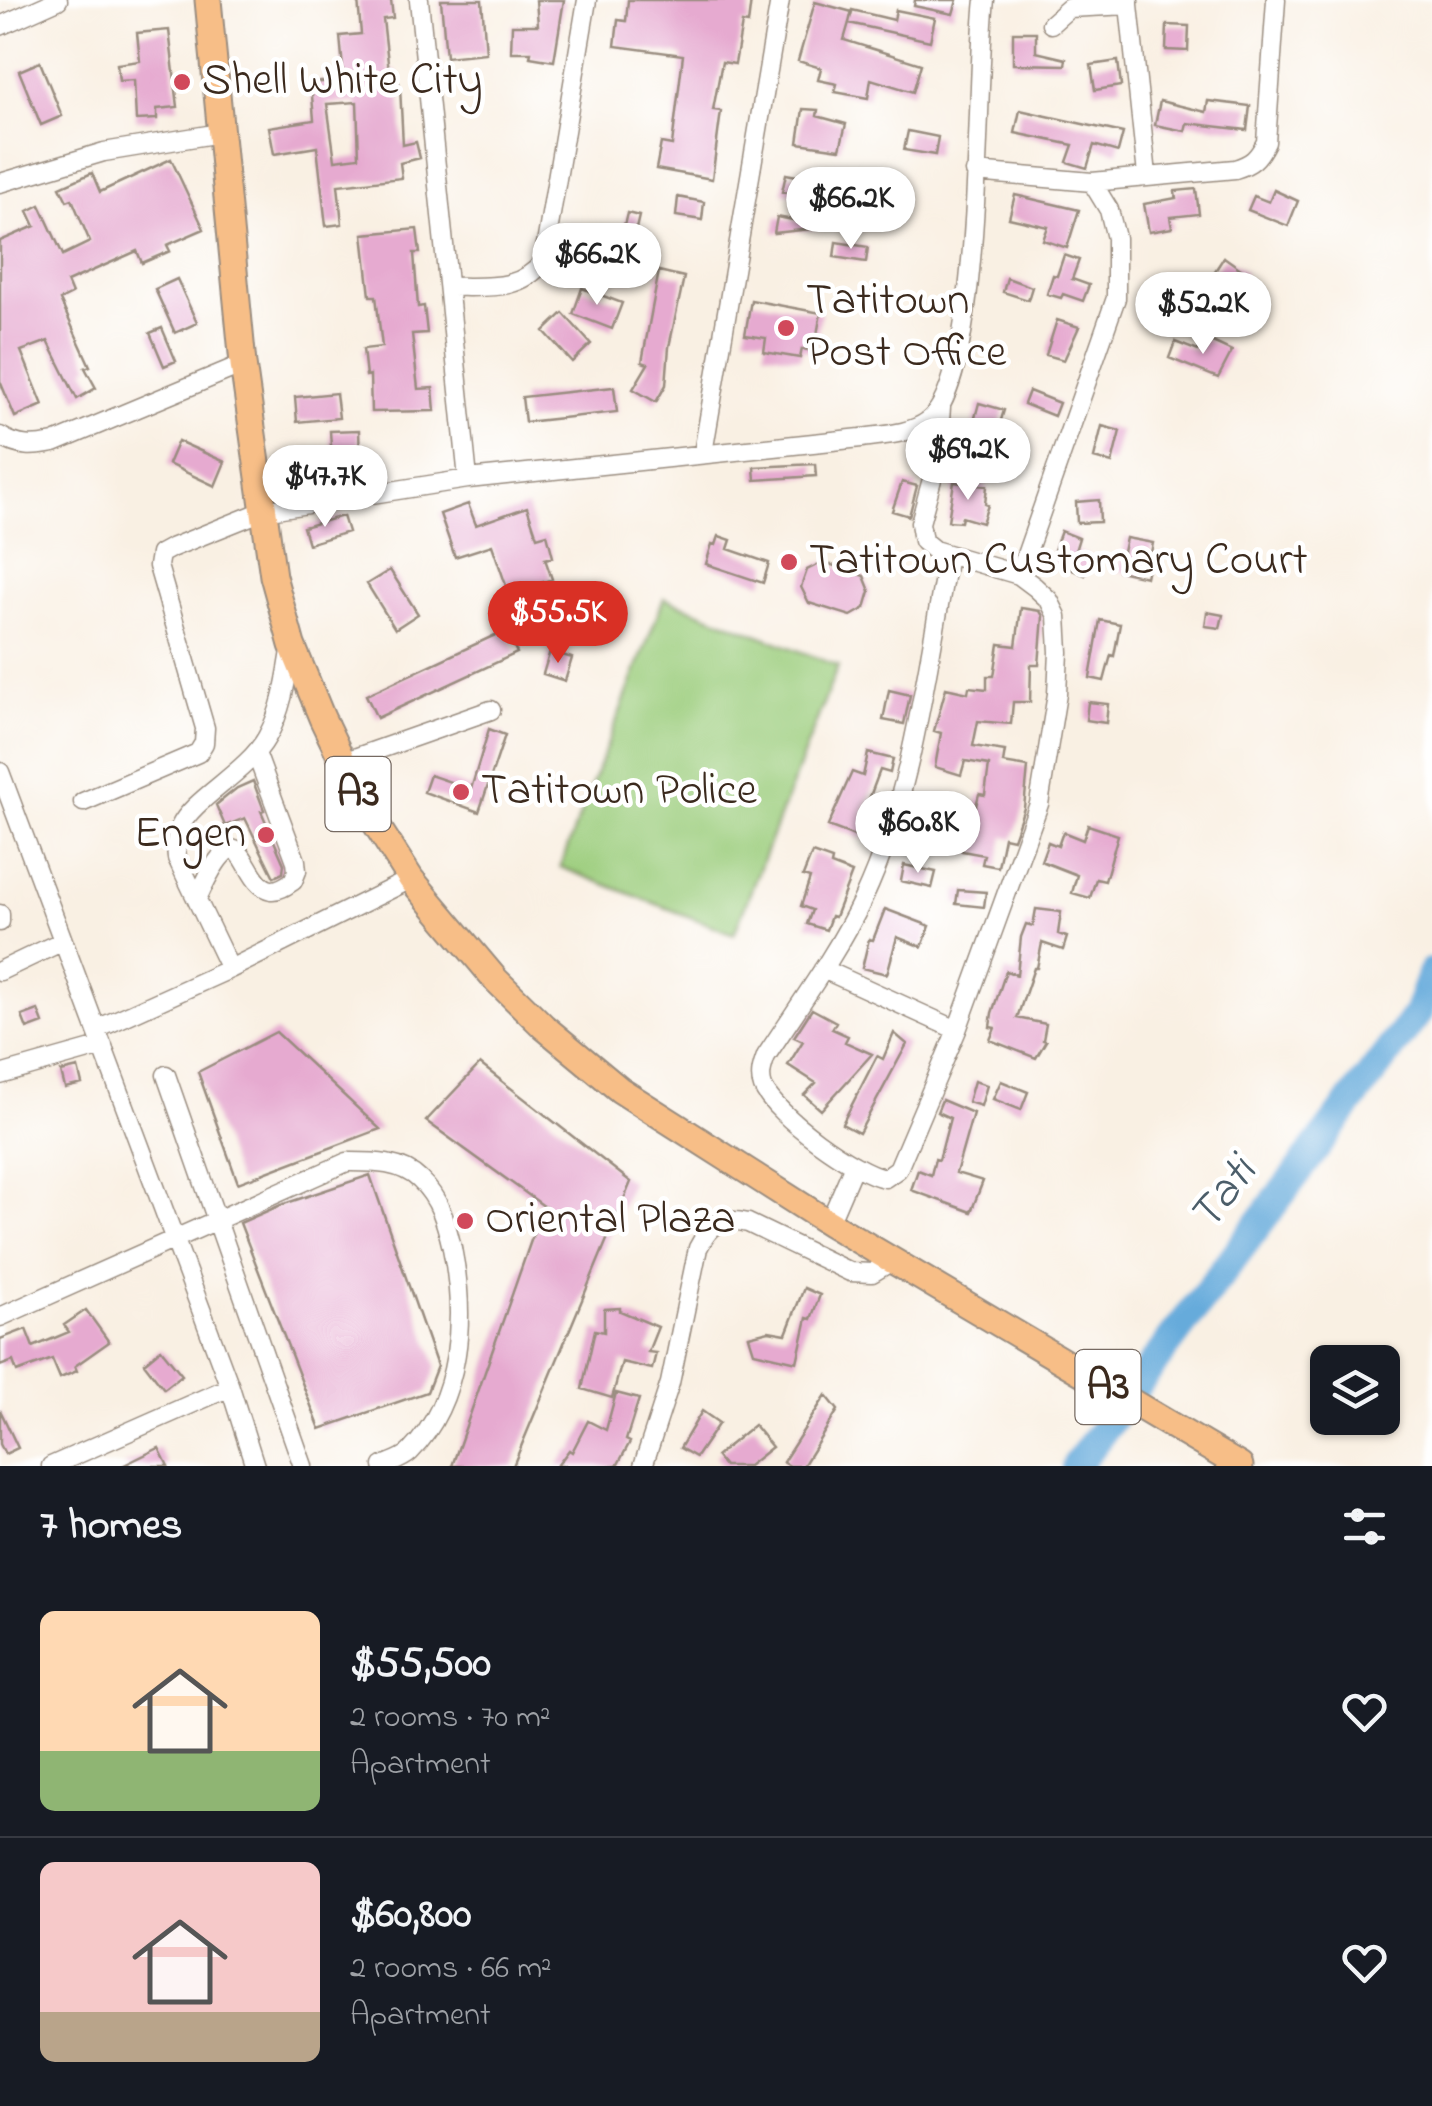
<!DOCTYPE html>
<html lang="en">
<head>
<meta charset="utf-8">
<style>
	body { margin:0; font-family:"Indie Flower",sans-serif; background:#20242c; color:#f1f3f6; height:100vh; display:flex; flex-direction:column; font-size:38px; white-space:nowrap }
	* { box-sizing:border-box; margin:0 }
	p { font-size:32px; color:#9ea1a6 }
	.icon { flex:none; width:55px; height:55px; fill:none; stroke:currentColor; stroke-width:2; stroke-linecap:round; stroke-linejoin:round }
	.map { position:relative; height:1466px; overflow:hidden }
	.sheet { display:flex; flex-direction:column; background:#171b24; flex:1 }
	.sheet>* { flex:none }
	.fabs { position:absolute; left:1310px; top:1345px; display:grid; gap:20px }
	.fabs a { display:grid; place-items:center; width:90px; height:90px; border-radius:15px; background:#171b24; box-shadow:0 2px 8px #0004; font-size:50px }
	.price { position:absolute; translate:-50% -85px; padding:0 22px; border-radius:35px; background:#fff; color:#222; font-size:32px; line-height:65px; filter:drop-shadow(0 2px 5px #0008) }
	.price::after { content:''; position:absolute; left:50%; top:60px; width:30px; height:22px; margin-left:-15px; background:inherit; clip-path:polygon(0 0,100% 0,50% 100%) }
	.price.selected { background:#d93025; color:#fff }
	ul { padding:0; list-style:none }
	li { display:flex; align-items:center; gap:30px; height:250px; padding:0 40px }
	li+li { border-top:2px solid #363941 }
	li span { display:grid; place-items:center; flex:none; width:280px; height:200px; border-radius:15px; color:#555 }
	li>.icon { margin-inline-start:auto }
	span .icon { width:120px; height:120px; fill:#fffc; stroke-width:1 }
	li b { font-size:42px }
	h2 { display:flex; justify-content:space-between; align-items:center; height:120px; padding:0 40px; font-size:42px }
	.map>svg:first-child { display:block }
	.green { fill:#9dce7e; stroke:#6c7c4e; stroke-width:2.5 }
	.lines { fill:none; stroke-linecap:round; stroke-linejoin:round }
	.river { stroke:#66abdb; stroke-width:30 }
	.building { fill:#e6aad0; fill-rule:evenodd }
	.minor-casing { stroke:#9a8d80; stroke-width:21 }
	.highway-casing { stroke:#9a8d80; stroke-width:29 }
	.minor { stroke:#fff; stroke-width:18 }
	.highway { stroke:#f7be87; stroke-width:25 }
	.poi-dot { fill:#d1495b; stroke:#fff; stroke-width:4 }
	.labels { text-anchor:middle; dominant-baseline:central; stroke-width:9; stroke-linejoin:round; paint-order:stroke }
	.shield { fill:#fff; stroke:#766a62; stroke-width:2.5 }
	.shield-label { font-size:42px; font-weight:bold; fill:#3b2a1e }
	.poi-label { font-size:45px; fill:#3b2a1e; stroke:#fff; text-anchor:start }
	.water-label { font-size:48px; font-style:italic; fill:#4c5e6a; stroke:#fff }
</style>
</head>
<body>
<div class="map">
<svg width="1432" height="1466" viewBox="0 0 1432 1466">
	<rect width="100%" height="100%" fill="#fff"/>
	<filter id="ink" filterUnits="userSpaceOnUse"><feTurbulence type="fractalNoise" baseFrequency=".01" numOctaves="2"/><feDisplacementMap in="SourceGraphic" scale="20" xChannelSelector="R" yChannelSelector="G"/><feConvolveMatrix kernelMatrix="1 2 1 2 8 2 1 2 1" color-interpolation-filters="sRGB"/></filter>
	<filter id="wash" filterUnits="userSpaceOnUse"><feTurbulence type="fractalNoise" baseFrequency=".0048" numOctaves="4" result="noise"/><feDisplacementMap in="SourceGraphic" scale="40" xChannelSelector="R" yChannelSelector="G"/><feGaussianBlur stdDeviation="2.25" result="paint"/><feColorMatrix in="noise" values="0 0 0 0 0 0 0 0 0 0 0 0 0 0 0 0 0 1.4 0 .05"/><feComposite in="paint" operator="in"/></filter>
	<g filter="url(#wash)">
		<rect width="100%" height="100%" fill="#f9f0e3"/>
		<path class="green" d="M664 598 838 666 734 934 560 867Z"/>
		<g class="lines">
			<path class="river" d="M1076 1466 1417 1014 1432 972"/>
		</g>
		<g id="blocks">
			<path class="building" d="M358 0H391L393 18 383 19 389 71 396 70 400 87 403 145 416 142 420 158 400 163 402 178 338 185 342 224 326 226 317 147 274 154 269 127 314 120 311 83 344 80 340 36 361 34ZM357 102 359 157 335 160 327 104Z
				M441 0H482L486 53 446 57Z
				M536 0H564L554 61 530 57 531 52H511L512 25H538Z
				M628 0H751L748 24 742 23 735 64 722 62 713 110 721 111 712 179 656 169 661 143 672 145 683 55 615 46 618 20 626 21Z
				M915 0H957L953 14 914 6Z
				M815 2 852 12 844 40 921 64 913 92 871 79 868 98 835 92 837 84 818 80 821 68 798 61Z
				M852 10 894 20 896 10 935 18 930 41 849 23Z
				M1167 25 1189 26 1188 51 1166 50Z
				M169 30 178 107 157 109V119L136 120 134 80 119 81 117 64 140 61 137 33Z
				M1013 32H1036V52L1066 59 1065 65 1013 64Z
				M1118 61 1121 86 1095 90 1091 65Z
				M40 62 62 116 41 125 19 71Z
				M1160 101 1206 112 1208 101 1250 106 1247 130 1187 123 1185 131 1155 125Z
				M803 109 818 110 817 116 846 124 840 149 798 143Z
				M1020 110 1123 133 1118 152 1094 145 1087 168 1067 162 1073 145 1015 133Z
				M908 131 938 137 935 155 904 150Z
				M171 159 204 229 167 245 170 251 142 263 137 251 67 282 72 294 60 300 90 366 85 368 96 388 77 399 48 341 21 351 43 405 15 417 0 381V241L35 226 28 211 40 205 63 255 90 242 72 199 67 201 60 187 92 173 100 192Z
				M835 164 868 167 866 197H863L866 223 774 233 777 217 814 224 819 199 782 192 786 174 834 183Z
				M1196 189 1199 214 1170 217 1172 228 1149 232 1144 204 1176 198 1175 191Z
				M1274 190 1298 201 1288 226 1248 210 1254 196 1269 202Z
				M1015 195 1079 210 1067 248 1043 240 1048 227 1009 218Z
				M678 197 704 202 702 220 676 216Z
				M627 213 639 216 631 250 630 280 583 277 585 252 617 255Z
				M417 229 420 253H414L418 307 424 306 427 333 412 334 418 389 433 388 435 411 371 412 370 375 366 376 363 349 382 347 376 296H370L363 234Z
				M836 242 868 247 866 262 834 257Z
				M1064 255 1079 260 1072 279 1089 285 1083 301 1063 294 1061 298 1047 294 1053 275 1057 276Z
				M1224 257 1245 272 1234 288 1213 274Z
				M659 271 684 277 669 347 666 385 656 402 633 389 648 364 642 362Z
				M1007 278 1032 287 1028 300 1003 292Z
				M177 279 197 323 175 333 155 289Z
				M582 288 622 303 612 329 573 314Z
				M751 300 821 313 814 351 802 349 800 358 764 352 766 338 745 335Z
				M563 313 591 344 572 362 544 331Z
				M1057 320 1079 327 1064 360 1046 355Z
				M162 328 176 361 164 366 150 333Z
				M1204 338 1232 351 1218 378 1169 358 1175 342 1198 351Z
				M614 387 617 412 525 422 522 397Z
				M1029 391 1059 403 1054 416 1024 404Z
				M336 393 339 418 297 422 295 397Z
				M979 403 1004 410 993 447 969 440Z
				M1102 426 1120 431 1112 463 1094 458Z
				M359 430 360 458 332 460 330 431Z
				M178 441 225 462 215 486 168 464Z
				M815 464 816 476 755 480 754 467Z
				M902 482 917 486 909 516 892 511Z
				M954 482 987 486 985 504 988 505 982 523 962 517 961 522 948 521Z
				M1099 500 1100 522 1077 523 1076 502Z
				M468 504 476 525 527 507 537 537 547 534 553 557 545 559 552 579 509 594 492 545 455 557 440 514Z
				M343 516 348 532 308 544 303 527Z
				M1061 531 1079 538 1075 551 1092 557 1085 575 1050 561Z
				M719 536 731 540 728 549 769 563 763 583 706 564 712 544 716 545Z
				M1126 538 1153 543 1146 577 1119 571Z
				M823 562 864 576 870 591 865 608 851 616 809 603 801 587 807 570Z
				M390 570 418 614 395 629 367 584Z
				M1021 608 1040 611 1043 616 1039 665H1031L1030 702H1013L1011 724 978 721 973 746 1005 751 1003 763 1028 767 1024 808 1013 839 1004 837 998 867 982 864 984 855 962 851 964 827 971 808 975 810 979 794 985 795 989 765 965 761 961 775 935 767 941 733 934 731 946 688 968 693 969 687 987 689V676H994L999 644 1016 646Z
				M572 611 591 616 584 640 566 635Z
				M1207 612 1223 615 1220 628 1205 626Z
				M1100 620 1120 624 1114 656 1111 655 1104 681 1090 678Z
				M506 630 517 653 377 718 366 695Z
				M550 651 572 658 565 681 543 674Z
				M889 690 910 695 904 724 883 720Z
				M1088 702 1108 704 1106 723 1086 720Z
				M489 729 505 735 479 812 424 792 430 775 471 789Z
				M868 753 893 759 890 773 880 770 863 815 870 817 862 839 828 826 852 772 863 776Z
				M253 781 264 810 261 811 284 864 283 873 274 877 245 818 225 826 216 805 237 788Z
				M938 802V843H918V803Z
				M1088 825 1118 835 1105 881 1096 879 1090 898 1072 893 1077 875 1041 861 1048 842 1058 846 1063 832 1083 840Z
				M812 853 832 860 831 865 852 873 835 917 831 916 826 930 807 924 812 910 801 906 810 878 803 876Z
				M904 865 936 872 932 888 901 881Z
				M958 890 986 892 984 907 956 904Z
				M885 909 930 926 922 947 897 937 887 974 862 968 869 939 873 940Z
				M1036 909 1061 912 1058 934 1067 937 1063 950 1042 943 1037 968H1034L1017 1018 1046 1024 1043 1040 1046 1041 1036 1058 990 1040 995 1028 990 1027 992 1013 1006 971 1017 975 1021 937 1026 924 1033 926Z
				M812 1009 836 1022 832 1029 848 1036 845 1042 872 1054 821 1110 804 1095 816 1083 788 1065 803 1041 794 1037Z
				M38 1010 43 1023 27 1029 22 1016Z
				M276 1032 380 1129 238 1183 198 1072Z
				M894 1033 907 1044 859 1133 842 1124 877 1056 883 1059Z
				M480 1064 631 1182 513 1466H452L534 1232 552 1212 426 1121Z
				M78 1068 82 1084 65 1088 61 1072Z
				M974 1081 987 1085 981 1106 968 1102Z
				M1001 1081 1028 1092 1021 1110 993 1099Z
				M942 1100 973 1113 956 1173 983 1181 971 1212 911 1190 918 1170 931 1175 935 1159 939 1160 950 1118 937 1112Z
				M370 1175 437 1366 427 1392 320 1429 240 1223 281 1205Z
				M804 1288 820 1295 811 1319 807 1318 797 1362 754 1352 749 1336 769 1331 786 1334Z
				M620 1308V1311L658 1327 648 1352 656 1353 652 1369 622 1362 612 1398 582 1389 595 1330 604 1332V1309Z
				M86 1310 109 1342 75 1366 77 1371 60 1378 52 1359 17 1372 13 1361 0 1366V1339L26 1329 33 1347 69 1332 64 1325Z
				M161 1349 182 1375 164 1389 144 1363Z
				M616 1393 639 1399 626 1440 630 1442 617 1466H557L569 1450 572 1452 588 1421 606 1430Z
				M826 1395 838 1410 803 1466H790L783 1462Z
				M0 1410 18 1448 5 1454 0 1444Z
				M702 1411 719 1423 696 1457 680 1448Z
				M754 1425 772 1447 748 1466H724L716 1456Z
				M159 1448 168 1466H122Z"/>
		</g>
	</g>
	<g filter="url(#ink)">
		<use href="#blocks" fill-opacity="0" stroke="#9a8d80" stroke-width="2.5"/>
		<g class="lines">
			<g class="minor-casing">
				<path id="minor" d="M419 0 468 479
					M1129 5 1147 175
					M1051 24 1069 8 1129 5V0
					M0 26 58 0
					M975 172 1092 182 1235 169C1252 164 1258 158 1266 142L1276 0
					M0 183 104 152 220 133
					M451 287C486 286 519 292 543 262L587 0
					M941 407 937 461 920 523 923 541 934 550 1019 575 1035 587 1049 600 1057 616 1059 652 1057 694 1039 804 957 1030 898 1169 885 1178C855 1173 775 1115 763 1087 759 1076 762 1067 766 1056 799 1005 837 954 863 899 913 792 926 671 948 556
					M0 436C19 448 33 447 54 443L243 364
					M703 453 780 0
					M1019 575 1116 298V238L1109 210 1092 182
					M343 762 491 710
					M0 772 230 1387 255 1466
					M83 802 198 753 204 743 205 728 158 566 160 554 171 548 263 511 468 479 861 438C882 435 911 434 928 421 984 379 975 79 985 0
					M197 899C244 796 240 885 271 890 279 891 287 885 293 881L297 871 296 861 256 753
					M0 914V922
					M230 969 177 858C176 847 175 837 180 827 193 798 247 773 267 737 283 709 287 675 292 645
					M823 969 957 1030
					M0 971 63 941
					M97 1029 230 969 411 879
					M0 1075 103 1046
					M166 1075 303 1466
					M829 1223 854 1165
					M0 1317 347 1162C371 1162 401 1161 420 1180 440 1199 446 1222 452 1248 466 1316 462 1399 410 1452 403 1459 392 1462 383 1466
					M51 1466 230 1387
					M643 1466 670 1383 698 1248C710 1224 722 1216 748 1223L850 1272 872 1273 892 1261"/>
			</g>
			<g class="highway-casing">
				<path id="highway" d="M208 0 243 364 273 576 292 645 322 718 363 804 411 879 496 980 544 1027 620 1090 829 1223 1240 1466"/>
			</g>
			<use href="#minor" class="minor"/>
			<use href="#highway" class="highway"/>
		</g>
	</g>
	<g class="poi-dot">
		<circle cx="182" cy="82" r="10"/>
		<circle cx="786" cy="328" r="10"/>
		<circle cx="789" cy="562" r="10"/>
		<circle cx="461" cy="792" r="10"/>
		<circle cx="266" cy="835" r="10"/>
		<circle cx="465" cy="1221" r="10"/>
	</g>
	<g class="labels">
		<g class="shield">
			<rect x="325.5" y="757" width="65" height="74" rx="8"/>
			<rect x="1075.5" y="1350" width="65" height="74" rx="8"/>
		</g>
		<g class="shield-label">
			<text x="358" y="794">A3</text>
			<text x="1108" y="1387">A3</text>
		</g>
		<g class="poi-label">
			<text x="202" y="82">Shell White City</text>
			<text x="806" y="302">Tatitown<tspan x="806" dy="52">Post Office</tspan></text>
			<text x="809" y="562">Tatitown Customary Court</text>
			<text x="481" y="792">Tatitown Police</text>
			<text x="246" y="835" text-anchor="end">Engen</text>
			<text x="485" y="1221">Oriental Plaza</text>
		</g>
		<g class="water-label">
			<text transform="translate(1224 1195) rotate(-53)">Tati</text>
		</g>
	</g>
</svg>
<div class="fabs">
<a><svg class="icon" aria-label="layers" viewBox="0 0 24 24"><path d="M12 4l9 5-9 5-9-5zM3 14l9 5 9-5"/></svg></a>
</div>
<b class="price" style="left:851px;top:252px">$66.2K</b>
<b class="price" style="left:597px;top:308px">$66.2K</b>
<b class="price" style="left:1203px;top:357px">$52.2K</b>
<b class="price" style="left:968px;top:503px">$69.2K</b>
<b class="price" style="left:325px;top:530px">$47.7K</b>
<b class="price selected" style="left:558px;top:666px">$55.5K</b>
<b class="price" style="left:918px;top:876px">$60.8K</b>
</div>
<section class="sheet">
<h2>7 homes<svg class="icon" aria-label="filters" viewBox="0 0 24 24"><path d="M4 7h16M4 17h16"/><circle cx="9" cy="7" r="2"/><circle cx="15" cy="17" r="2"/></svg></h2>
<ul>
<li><span style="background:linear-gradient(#ffd9b3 70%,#8fb573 0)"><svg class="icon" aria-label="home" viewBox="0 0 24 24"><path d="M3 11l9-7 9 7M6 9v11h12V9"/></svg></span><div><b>$55,500</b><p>2 rooms · 70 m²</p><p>Apartment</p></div><svg class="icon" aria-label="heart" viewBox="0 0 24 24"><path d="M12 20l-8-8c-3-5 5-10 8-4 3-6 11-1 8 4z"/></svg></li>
<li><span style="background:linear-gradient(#f6c9c9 75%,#b9a48a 0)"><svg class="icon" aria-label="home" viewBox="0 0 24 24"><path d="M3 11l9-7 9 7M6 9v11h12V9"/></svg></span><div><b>$60,800</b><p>2 rooms · 66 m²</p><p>Apartment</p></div><svg class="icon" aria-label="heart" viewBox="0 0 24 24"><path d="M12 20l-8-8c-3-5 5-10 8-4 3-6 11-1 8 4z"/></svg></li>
</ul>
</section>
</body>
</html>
